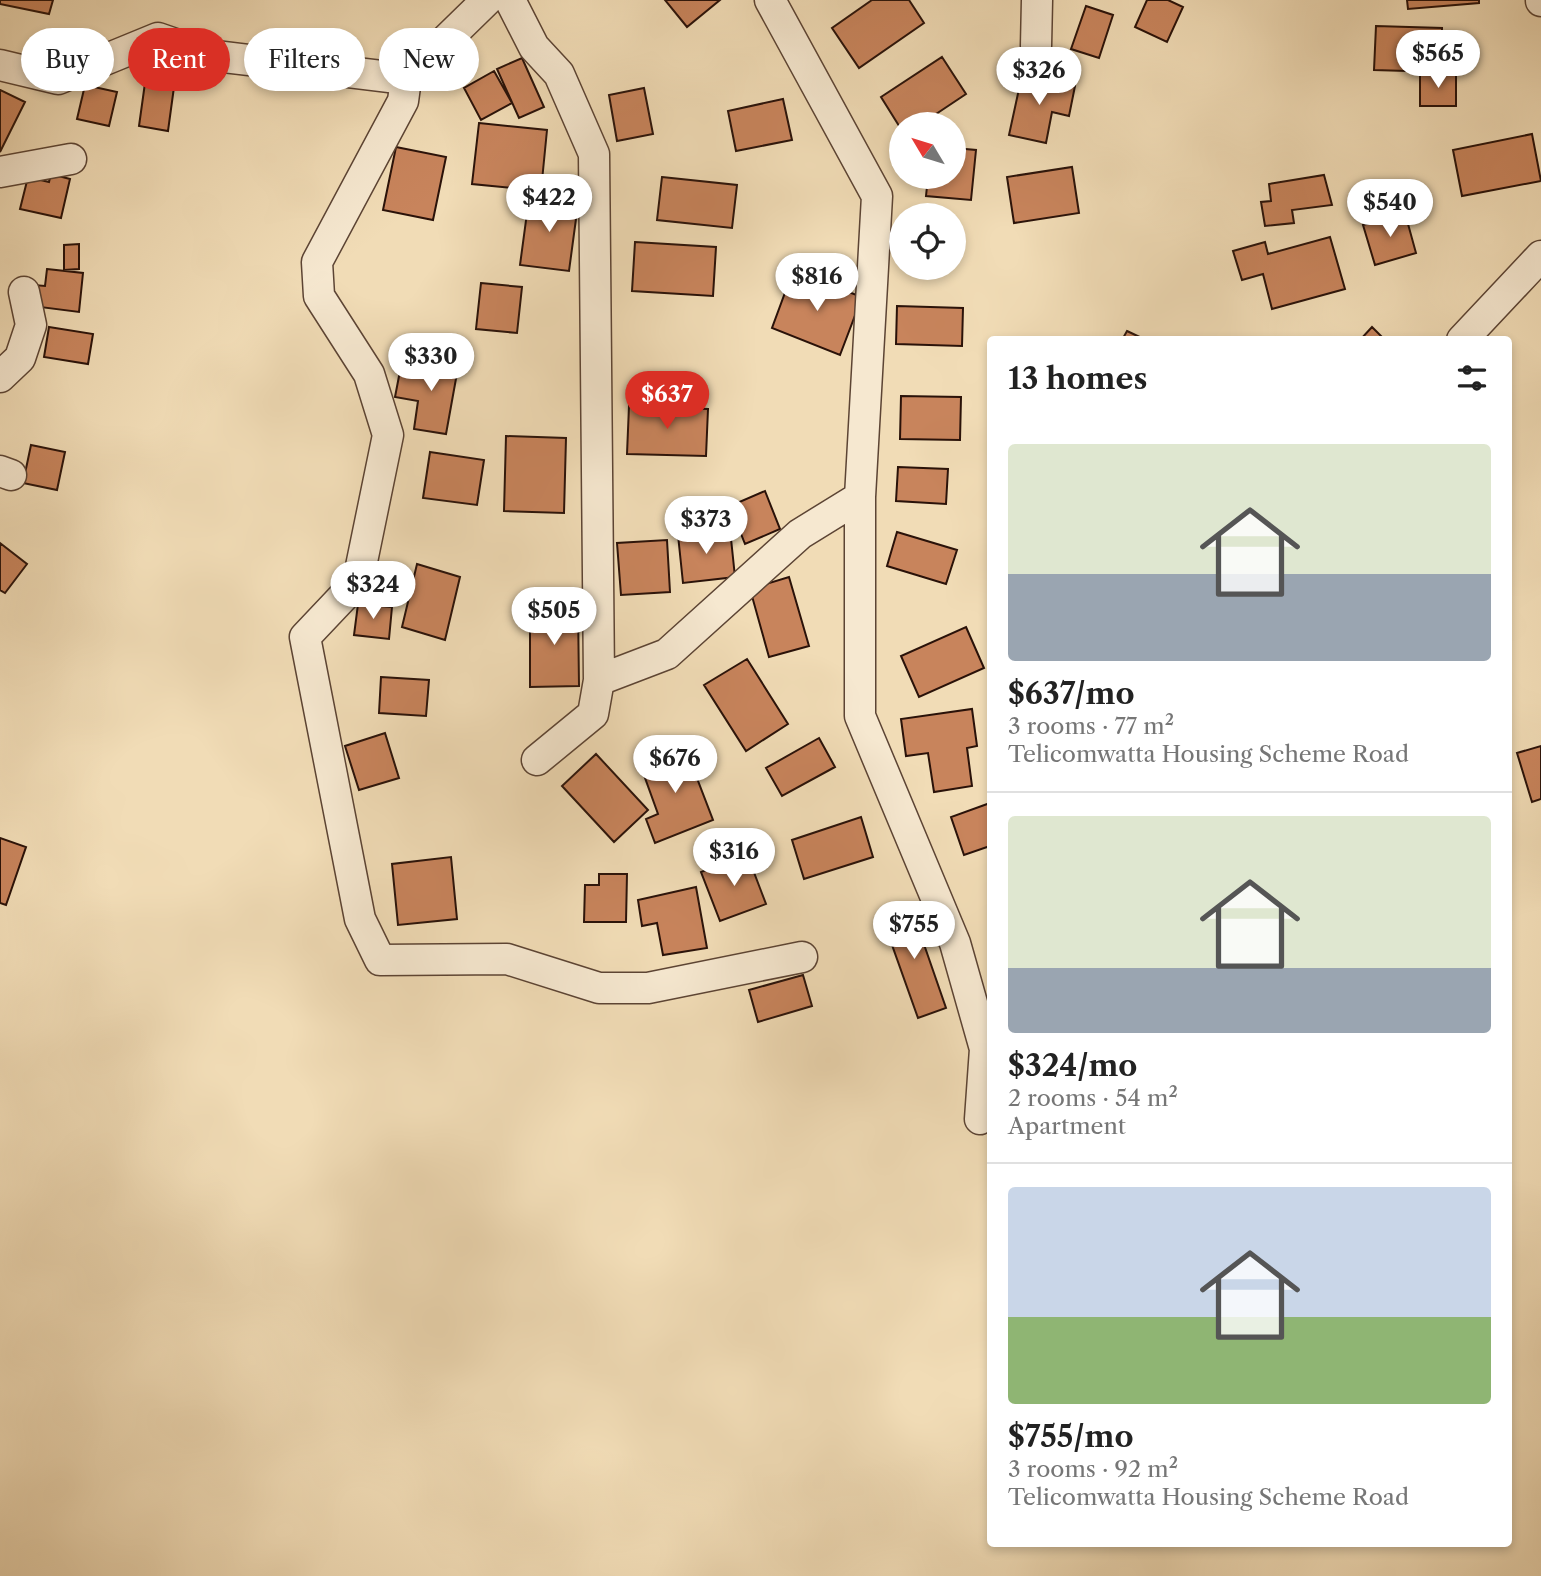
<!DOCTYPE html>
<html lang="en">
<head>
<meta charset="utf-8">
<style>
	body { margin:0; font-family:"Libre Caslon Text",serif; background:#f2f2f2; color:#222; height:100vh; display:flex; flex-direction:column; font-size:26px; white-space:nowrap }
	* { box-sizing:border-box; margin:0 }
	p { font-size:23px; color:#767676 }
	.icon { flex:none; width:38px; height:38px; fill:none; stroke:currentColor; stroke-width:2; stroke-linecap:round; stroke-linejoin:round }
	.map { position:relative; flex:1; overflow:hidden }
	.side { position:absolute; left:987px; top:336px; width:525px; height:1211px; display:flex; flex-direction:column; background:#fff; border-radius:7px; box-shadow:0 4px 10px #0003 }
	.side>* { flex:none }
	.hud { position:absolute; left:21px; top:28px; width:665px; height:63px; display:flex; gap:14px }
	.needle { width:46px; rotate:308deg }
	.fabs { position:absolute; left:889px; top:112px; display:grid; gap:14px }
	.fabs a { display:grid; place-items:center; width:77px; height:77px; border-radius:50%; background:#fff; box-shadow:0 4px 10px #0003; font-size:35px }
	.price { position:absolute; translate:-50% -60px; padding:0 16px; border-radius:24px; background:#fff; color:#222; font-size:23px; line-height:46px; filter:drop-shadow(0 2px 4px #0008) }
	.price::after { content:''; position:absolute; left:50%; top:42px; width:21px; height:16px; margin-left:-10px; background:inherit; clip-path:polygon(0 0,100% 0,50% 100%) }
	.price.active { background:#d93025; color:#fff }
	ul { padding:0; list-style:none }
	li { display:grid; align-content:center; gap:14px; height:371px; padding:0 21px }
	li+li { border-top:2px solid #e0e0e0 }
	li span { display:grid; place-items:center; height:217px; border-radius:7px; color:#555 }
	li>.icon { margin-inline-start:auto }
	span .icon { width:126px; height:126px; fill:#fffc; stroke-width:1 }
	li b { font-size:30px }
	h2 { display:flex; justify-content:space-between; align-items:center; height:84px; padding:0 21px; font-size:30px }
	.chip { padding:0 24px; border-radius:32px; background:#fff; box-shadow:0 4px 10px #0003; font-size:24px; line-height:63px }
	.chip.active { background:#d93025; color:#fff }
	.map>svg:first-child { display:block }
	.building { fill:#c8845c; stroke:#2a1209; stroke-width:2 }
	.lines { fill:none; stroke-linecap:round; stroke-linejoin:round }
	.minor-casing { stroke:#5c4434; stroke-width:33 }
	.minor { stroke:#f6e8d0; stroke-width:30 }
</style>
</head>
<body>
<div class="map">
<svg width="1541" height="1576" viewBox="0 0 1541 1576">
	<rect width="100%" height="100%" fill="#f1dcb6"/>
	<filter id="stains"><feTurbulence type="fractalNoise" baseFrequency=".00286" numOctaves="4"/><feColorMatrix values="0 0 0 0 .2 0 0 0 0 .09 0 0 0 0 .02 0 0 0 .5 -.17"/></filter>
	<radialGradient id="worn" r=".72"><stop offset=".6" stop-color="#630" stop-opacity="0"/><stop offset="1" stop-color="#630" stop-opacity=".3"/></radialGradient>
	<path class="building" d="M0 0H53L49 14 0 4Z
		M665 0H720L687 27Z
		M872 0H909L924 23 859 68 832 28Z
		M1147 0H1168L1183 7 1167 42 1135 27Z
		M1407 0H1479V3L1408 9Z
		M1086 6 1113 15 1099 58 1071 49Z
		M1376 26 1442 28 1441 72 1374 70Z
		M942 57 966 94 921 124H901V129L881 97Z
		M522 58 544 107 519 118 497 69Z
		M494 71 512 103 481 120 464 88Z
		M1456 74V106H1420V75Z
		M1022 75 1075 86 1069 116 1052 112 1046 143 1009 135Z
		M145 83 174 87 168 131 139 126Z
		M85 85 117 92 109 126 77 119Z
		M644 88 653 134 617 141 609 95Z
		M0 90 25 102 0 152Z
		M783 99 792 140 736 151 728 111Z
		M479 123 547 130 541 191 472 184Z
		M1532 134 1541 181 1462 196 1453 150Z
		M396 147 446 157 433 220 383 210Z
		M954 148 976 150 971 200 926 196 928 177H954Z
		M1072 167 1079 213 1014 223 1007 177Z
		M51 174 70 179 61 218 20 209 28 177 49 182Z
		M1324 175 1332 205 1292 210 1294 223 1265 226 1261 202 1271 201 1269 184Z
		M662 177 737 185 732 228 657 220Z
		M529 198 578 204 569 271 520 265Z
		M1405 213 1416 253 1375 265 1363 225Z
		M1330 237 1345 289 1272 309 1263 274 1242 280 1233 251 1265 242 1268 254Z
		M635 242 716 247 713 296 632 291Z
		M79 244V269L64 270V245Z
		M47 269 83 273 79 312 32 306 34 285 45 286Z
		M793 271 862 297 840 355 772 328Z
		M481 283 522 287 517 333 476 329Z
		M897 306 963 308 962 346 896 344Z
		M49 327 93 334 88 364 44 357Z
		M1372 327 1385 340H1360Z
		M1127 331 1146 340H1122Z
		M425 357 459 362 446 434 414 429 418 401 395 397 400 371 422 375Z
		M901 396 961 397 960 440 900 439Z
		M629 406 708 409 706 456 627 454Z
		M506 436 566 438 564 513 504 511Z
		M31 445 65 452 57 490 23 483Z
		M430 452 484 460 477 505 423 498Z
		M898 467 948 469 946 504 896 501Z
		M765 491 780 529 745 544 730 506Z
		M730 529 735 577 683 583 678 535Z
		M897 532 957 550 946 584 887 566Z
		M667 540 670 592 621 595 617 543Z
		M0 543 27 564 5 593 0 590Z
		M417 564 460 577 445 640 402 627Z
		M789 577 809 646 769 657 750 589Z
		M358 604 392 607 389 639 354 635Z
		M578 607 579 686 530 687V608Z
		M966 627 984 668 919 697 901 656Z
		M747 659 788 724 746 751 704 685Z
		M381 677 429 680 426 716 379 713Z
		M972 709 977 746 967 748 972 786 934 792 928 753 906 756 901 719Z
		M385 733 399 778 359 790 345 746Z
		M819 738 835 767 782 796 766 768Z
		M1541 746V799L1532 802 1517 753Z
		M685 747 713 820 655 843 646 819 658 814 640 764Z
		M596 754 648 810 614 842 562 786Z
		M990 803V846L964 855 951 817Z
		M861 817 873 857 804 879 792 840Z
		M0 838 26 847 6 905 0 903Z
		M747 854 766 904 720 921 701 872Z
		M451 857 457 919 398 925 392 864Z
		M599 874H627L626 922H584L585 885H599Z
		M696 887 707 948 663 955 657 923 642 926 638 900Z
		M910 904 946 1008 918 1018 881 914Z
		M803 975 812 1006 758 1022 749 990Z"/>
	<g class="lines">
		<g class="minor-casing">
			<path id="minor" d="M510 0 534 47 559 74 594 154 599 680 593 714 537 760
				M770 0 877 196 860 497V716L955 943 985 1049 980 1119
				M1541 0V1
				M1036 46 1037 0
				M0 65 58 79 158 38 207 55 406 79 487 0
				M406 79 403 101 317 262 319 296 369 374 388 435 358 581 305 637 360 919 380 960 507 959 599 988H648L802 957
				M0 172 71 159
				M1462 340 1541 256
				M0 377 20 358 31 325 24 292
				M0 471 11 475
				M599 680 667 654 800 534 860 497"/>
		</g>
		<use href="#minor" class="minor"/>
	</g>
	<rect width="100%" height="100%" filter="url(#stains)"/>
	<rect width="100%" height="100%" fill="url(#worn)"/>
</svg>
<div class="fabs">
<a><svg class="needle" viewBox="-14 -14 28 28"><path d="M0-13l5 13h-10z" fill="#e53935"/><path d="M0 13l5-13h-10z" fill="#767676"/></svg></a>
<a><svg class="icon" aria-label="locate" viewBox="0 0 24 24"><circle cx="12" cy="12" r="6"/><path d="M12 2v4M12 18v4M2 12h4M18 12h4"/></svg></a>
</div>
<b class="price" style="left:1438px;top:90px">$565</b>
<b class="price" style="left:1039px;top:107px">$326</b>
<b class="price" style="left:549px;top:234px">$422</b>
<b class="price" style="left:1390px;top:239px">$540</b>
<b class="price" style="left:817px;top:313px">$816</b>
<b class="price" style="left:431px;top:393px">$330</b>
<b class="price active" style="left:667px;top:431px">$637</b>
<b class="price" style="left:706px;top:556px">$373</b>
<b class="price" style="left:373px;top:621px">$324</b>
<b class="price" style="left:554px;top:647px">$505</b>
<b class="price" style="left:675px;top:795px">$676</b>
<b class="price" style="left:734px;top:888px">$316</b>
<b class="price" style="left:914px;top:961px">$755</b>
<div class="hud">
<a class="chip">Buy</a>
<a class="chip active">Rent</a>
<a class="chip">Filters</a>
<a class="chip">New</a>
</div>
<section class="side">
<h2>13 homes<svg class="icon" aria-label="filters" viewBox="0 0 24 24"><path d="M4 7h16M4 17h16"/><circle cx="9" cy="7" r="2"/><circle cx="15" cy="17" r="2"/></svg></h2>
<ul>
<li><span style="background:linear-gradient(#dfe7d0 60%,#9aa5b1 0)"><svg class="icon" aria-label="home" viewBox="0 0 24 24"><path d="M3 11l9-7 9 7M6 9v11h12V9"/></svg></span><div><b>$637/mo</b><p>3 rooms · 77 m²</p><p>Telicomwatta Housing Scheme Road</p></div></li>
<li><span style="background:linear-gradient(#dfe7d0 70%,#9aa5b1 0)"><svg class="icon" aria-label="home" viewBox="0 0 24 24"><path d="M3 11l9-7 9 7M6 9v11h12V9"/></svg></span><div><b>$324/mo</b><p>2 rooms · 54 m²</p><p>Apartment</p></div></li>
<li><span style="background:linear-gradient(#c9d6e8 60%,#8fb573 0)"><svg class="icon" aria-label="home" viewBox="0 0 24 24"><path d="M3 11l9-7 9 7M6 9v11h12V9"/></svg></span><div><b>$755/mo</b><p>3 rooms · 92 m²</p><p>Telicomwatta Housing Scheme Road</p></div></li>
</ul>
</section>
</div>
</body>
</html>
